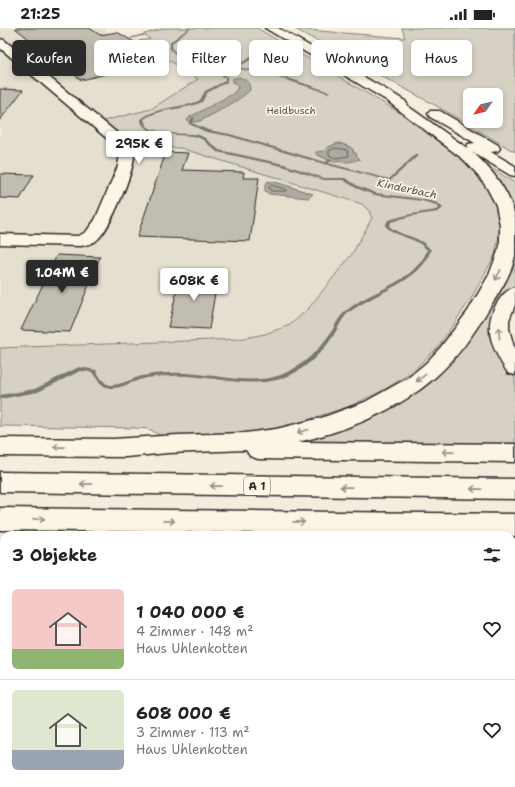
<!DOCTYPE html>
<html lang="de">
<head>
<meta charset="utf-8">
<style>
	body { margin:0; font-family:"Shantell Sans",sans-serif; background:#f6f6f6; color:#222; height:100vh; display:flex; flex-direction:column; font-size:15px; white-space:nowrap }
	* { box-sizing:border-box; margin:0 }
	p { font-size:13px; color:#767676 }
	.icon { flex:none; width:22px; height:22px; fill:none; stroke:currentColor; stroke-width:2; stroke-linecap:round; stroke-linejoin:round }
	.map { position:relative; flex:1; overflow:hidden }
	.panel { position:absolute; left:0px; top:503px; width:515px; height:256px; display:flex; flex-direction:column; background:#fff; border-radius:12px 12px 0 0; box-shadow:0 2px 6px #0003 }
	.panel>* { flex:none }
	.guide { position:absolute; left:12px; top:12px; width:491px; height:36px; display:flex; gap:8px }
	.needle { width:26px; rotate:236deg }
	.tools { position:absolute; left:463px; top:60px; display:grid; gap:8px }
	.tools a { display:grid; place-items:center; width:40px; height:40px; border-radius:6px; background:#fff; box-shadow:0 2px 6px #0003; font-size:20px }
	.price { position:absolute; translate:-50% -34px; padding:0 9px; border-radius:4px; background:#fff; color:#222; font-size:13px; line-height:26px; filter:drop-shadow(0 1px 2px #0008) }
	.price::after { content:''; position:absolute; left:50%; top:24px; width:12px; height:9px; margin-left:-6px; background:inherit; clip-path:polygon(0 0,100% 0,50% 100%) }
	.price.selected { background:#2b2b2b; color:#fff }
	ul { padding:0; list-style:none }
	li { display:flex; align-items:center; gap:12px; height:100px; padding:0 12px }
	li+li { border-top:1px solid #e0e0e0 }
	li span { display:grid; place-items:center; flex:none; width:112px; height:80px; border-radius:6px; color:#555 }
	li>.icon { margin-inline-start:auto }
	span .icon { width:48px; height:48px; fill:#fffc; stroke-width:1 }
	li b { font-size:17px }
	h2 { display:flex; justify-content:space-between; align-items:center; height:48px; padding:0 12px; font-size:17px }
	.chip { padding:0 14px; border-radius:6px; background:#fff; box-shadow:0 2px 6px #0003; font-size:14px; line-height:36px }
	.chip.selected { background:#2b2b2b; color:#fff }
	.status { display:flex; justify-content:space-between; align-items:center; height:28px; padding:0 20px; background:#fff; direction:ltr }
	.status svg { height:11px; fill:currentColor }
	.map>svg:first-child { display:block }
	.built { fill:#e5dfd0 }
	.green { fill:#d6d1c4; stroke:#807e78; fill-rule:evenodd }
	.water { fill:#afaaa0; stroke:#7a7771 }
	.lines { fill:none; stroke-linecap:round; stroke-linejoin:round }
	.shore { stroke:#605e5a; stroke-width:1 }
	.stream { fill:#7a7771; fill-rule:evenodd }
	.building { fill:#c2bdb1; stroke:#2b2b2b }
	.minor-casing { stroke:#2b2b2b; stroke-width:3 }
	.highway-casing { stroke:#2b2b2b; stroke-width:3 }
	.minor { fill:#fcf5e5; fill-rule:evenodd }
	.highway { fill:#fcf5e5; fill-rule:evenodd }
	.oneway { stroke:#949088 }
	.labels { text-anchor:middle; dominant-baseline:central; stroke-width:3.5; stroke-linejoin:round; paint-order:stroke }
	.far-park-label { font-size:10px; fill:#565451; stroke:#fcf5e5 }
	.far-water-label { font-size:11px; font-style:italic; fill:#595754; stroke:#fcf5e5 }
	.shield { fill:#fcf5e5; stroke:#6a6863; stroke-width:1 }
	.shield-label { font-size:11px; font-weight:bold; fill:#2b2b2b }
</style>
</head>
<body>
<div class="status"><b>21:25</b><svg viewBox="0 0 49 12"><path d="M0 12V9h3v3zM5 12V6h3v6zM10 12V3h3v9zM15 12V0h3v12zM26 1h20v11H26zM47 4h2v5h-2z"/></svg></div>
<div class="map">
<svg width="515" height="759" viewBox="0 0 515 759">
	<rect width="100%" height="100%" fill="#f4edde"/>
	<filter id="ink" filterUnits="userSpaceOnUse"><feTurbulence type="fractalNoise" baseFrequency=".025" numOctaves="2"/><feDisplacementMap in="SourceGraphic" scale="8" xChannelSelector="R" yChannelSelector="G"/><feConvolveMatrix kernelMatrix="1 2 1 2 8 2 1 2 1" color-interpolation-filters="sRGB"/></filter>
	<g filter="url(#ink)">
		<path class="built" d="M0 0H104L114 9 122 11 134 10 198 51 151 81 104 93 133 119 180 120 362 176 369 183 372 190 352 226 308 281 290 297 265 306 239 311 0 320Z"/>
		<path class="green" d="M165 0H257L412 92 449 116 480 147 497 176 500 203 495 227 471 271 437 320 409 346 382 363 350 378 295 396 252 405 163 409 149 401 136 400 0 398V320L239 311 265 306 290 297 308 281 352 226 372 190 369 183 362 176 180 120 133 119 103 93 151 81 198 51 139 13 150 11 145 7 131 10ZM232 53 248 64 200 93 187 92 190 89C202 83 234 71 238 59ZM339 115 350 119 359 131 334 134 318 127 331 118Z
			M402 0H515V124L442 81 295 1 405 10ZM470 67H496V93H470Z
			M490 139 515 155V189L508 169 488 140Z
			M515 218V258L508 263 510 344 515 350V418L289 415 415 359Z
			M0 560H4V755H511V581L515 582V759H0Z"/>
		<path class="water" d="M239 49C246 51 250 55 250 62 245 69 205 92 196 94 193 94 190 94 187 92L190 89 234 65 238 59 232 51Z
			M335 116H342L353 121V124L357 126 356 127 360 131C345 137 330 133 316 126V124L324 123 327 120Z
			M268 153 279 155 313 166 308 170 269 166 265 163V157Z"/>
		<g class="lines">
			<path class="shore" d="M336 120 347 122 349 128 335 130 329 127V123Z
				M271 157 285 161 286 163H271L269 159Z"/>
			<path class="stream" d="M189 0H191L172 15V21C186 35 204 39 223 46L234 39V38H236L265 21 266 23 238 39 285 49 330 64 328 65 283 51 236 40 225 47 227 49V54L207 65 202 74C183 83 163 79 144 91L146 97 151 101 158 103 166 105 192 106 199 107 205 110 219 122 284 136 324 150H345L358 158 376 165 422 171 438 175 443 180 438 184 411 188 391 194 389 198C403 210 418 206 431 222 429 226 428 230 426 233 413 252 388 261 369 272 362 276 354 280 348 285 341 292 337 302 332 310 321 326 304 342 286 349 250 363 209 346 172 348 161 348 149 349 139 352 130 355 120 361 110 360 101 359 97 351 92 344L80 343 38 364 0 371V367L35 361 79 339 96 342C99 347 102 353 107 356 116 360 133 350 142 348 151 346 160 345 169 345 205 342 249 360 283 346 301 339 318 323 329 307 335 299 338 289 346 283 369 263 403 258 421 233 424 230 425 226 427 222 416 209 397 210 385 198L388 192 411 186 436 182 439 180 436 177 422 173 374 167 356 160 343 152H324L282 138 217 124 203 112 197 109C184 106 150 109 143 97 141 95 141 93 141 91 156 79 178 80 196 74L200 72 205 63 225 53V49L222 48C203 41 184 36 170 21V14Z
				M193 89 195 90 192 95 208 102 230 106 325 134 330 131H332V133L328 135 389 151 416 126 419 127 390 153 324 136 229 108 206 104 189 96 188 95Z"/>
		</g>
		<path class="building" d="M15 0H89L100 7 117 4 134 14 126 15 156 34 81 52Z
			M0 61 23 62 0 92Z
			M166 124 188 125 182 142 244 144 243 150H259L250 213 137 209Z
			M0 146 34 147 20 171 0 170Z
			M57 227 100 229 70 304 21 302Z
			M181 246 218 247 209 301 168 299Z"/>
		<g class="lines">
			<g class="minor-casing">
				<path id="minor" d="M0 11 4 12 128 114C131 118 134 123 134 128 133 145 111 199 98 211 94 215 86 217 81 218L0 216V206L78 208 86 204 95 192 118 138 120 126 117 119 0 20Z"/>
			</g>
			<g class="highway-casing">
				<path id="highway" d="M265 0H278L392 65 405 73 409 79 467 120 468 116 475 115 430 89 428 86 430 83H440L498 117 500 120 498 123 491 124 515 138V148L510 147 472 124C491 140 510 164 515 189 515 195 515 203 515 210 515 216 515 222 515 228 511 249 495 270 485 287 468 315 448 341 422 360 386 387 341 404 298 414L515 416V434L258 431 250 428 246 422 168 425 126 429 0 428V410L113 411 178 407 245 405 276 401 321 390 365 374 408 350 426 335 440 320 468 283 489 247 500 218V197L496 177 487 160 478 147 464 132 386 72Z
					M515 259V277L509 292V301L515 323V347L508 345C493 323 482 300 497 275 502 268 506 262 515 259Z
					M0 444 515 451V471L0 464Z
					M0 480 515 486V508L0 502Z
					M0 516H4V540H0Z
					M511 523H515V547H511Z
					M511 557 515 558V584L511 583Z"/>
			</g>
			<use href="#minor" class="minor"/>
			<use href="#highway" class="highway"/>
		</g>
		<defs><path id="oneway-shaft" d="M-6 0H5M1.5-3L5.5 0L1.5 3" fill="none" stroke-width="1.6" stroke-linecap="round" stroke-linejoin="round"/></defs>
		<g class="oneway">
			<use href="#oneway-shaft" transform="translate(498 247) rotate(117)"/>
			<use href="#oneway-shaft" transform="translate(499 305) rotate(-96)"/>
			<use href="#oneway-shaft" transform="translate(421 350) rotate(142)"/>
			<use href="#oneway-shaft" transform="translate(303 403) rotate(165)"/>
			<use href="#oneway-shaft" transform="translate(59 419) rotate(-179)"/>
			<use href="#oneway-shaft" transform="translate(448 424) rotate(-179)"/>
			<use href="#oneway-shaft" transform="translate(86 456) rotate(-179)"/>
			<use href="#oneway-shaft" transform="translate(216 458) rotate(-179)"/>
			<use href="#oneway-shaft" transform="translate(346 459) rotate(-179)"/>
			<use href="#oneway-shaft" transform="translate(476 461) rotate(-179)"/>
			<use href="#oneway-shaft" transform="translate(39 491) rotate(1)"/>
			<use href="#oneway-shaft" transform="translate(169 493) rotate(1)"/>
			<use href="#oneway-shaft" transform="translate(299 494) rotate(1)"/>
		</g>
	</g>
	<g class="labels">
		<g class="far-park-label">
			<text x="291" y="82">Heidbusch</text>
		</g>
		<g class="far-water-label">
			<text transform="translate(407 161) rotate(12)">Kinderbach</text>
		</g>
		<rect class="shield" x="244" y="449" width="26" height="18" rx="3"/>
		<g class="shield-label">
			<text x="257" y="458">A 1</text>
		</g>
	</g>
</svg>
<div class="tools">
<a><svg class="needle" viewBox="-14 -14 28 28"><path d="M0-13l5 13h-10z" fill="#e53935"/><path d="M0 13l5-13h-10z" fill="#767676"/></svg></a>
</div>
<b class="price" style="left:139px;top:137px">295K €</b>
<b class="price selected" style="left:62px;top:266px">1.04M €</b>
<b class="price" style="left:194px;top:274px">608K €</b>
<div class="guide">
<a class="chip selected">Kaufen</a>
<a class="chip">Mieten</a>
<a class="chip">Filter</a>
<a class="chip">Neu</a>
<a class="chip">Wohnung</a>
<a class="chip">Haus</a>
</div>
<section class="panel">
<h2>3 Objekte<svg class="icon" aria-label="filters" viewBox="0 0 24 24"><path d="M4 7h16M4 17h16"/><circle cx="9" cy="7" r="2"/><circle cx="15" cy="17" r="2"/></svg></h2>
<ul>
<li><span style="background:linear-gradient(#f6c9c9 75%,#8fb573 0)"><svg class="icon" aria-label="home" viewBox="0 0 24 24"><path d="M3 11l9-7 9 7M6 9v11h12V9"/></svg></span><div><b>1 040 000 €</b><p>4 Zimmer · 148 m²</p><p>Haus Uhlenkotten</p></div><svg class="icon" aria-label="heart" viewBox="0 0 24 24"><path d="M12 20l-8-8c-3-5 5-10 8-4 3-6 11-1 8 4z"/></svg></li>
<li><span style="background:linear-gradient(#dfe7d0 75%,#9aa5b1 0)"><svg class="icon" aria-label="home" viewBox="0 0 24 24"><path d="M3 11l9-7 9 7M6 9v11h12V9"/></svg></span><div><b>608 000 €</b><p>3 Zimmer · 113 m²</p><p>Haus Uhlenkotten</p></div><svg class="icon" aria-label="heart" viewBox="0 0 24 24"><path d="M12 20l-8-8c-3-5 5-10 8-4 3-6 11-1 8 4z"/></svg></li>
</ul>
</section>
</div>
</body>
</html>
